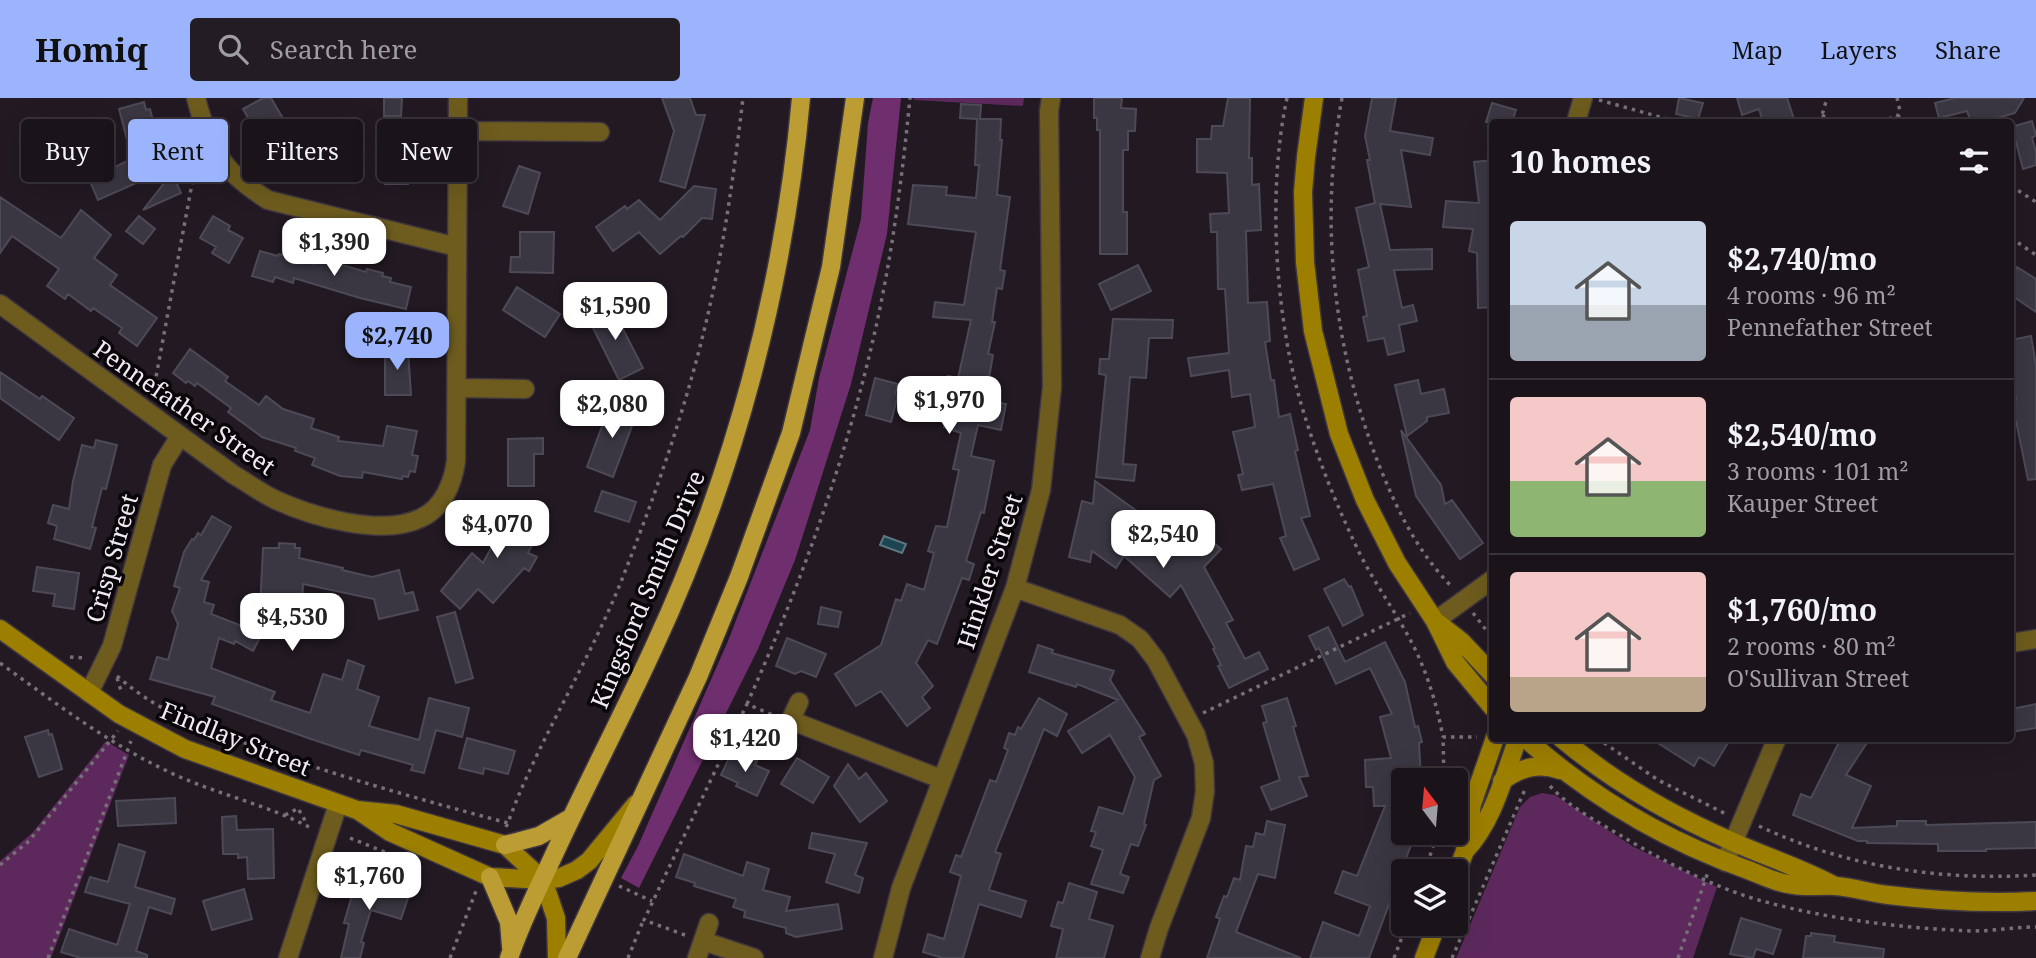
<!DOCTYPE html>
<html lang="en">
<head>
<meta charset="utf-8">
<style>
	body { margin:0; font-family:"Noto Serif",serif; background:#231c23; color:#f1f3f6; height:100vh; display:flex; flex-direction:column; font-size:26px; white-space:nowrap }
	* { box-sizing:border-box; margin:0 }
	p { font-size:23px; color:#9f9ea2 }
	.icon { flex:none; width:38px; height:38px; fill:none; stroke:currentColor; stroke-width:2; stroke-linecap:round; stroke-linejoin:round }
	.map { position:relative; flex:1; overflow:hidden }
	.sheet { position:absolute; left:1489px; top:21px; width:525px; height:623px; display:flex; flex-direction:column; background:#1a131a; border-radius:7px; box-shadow:0 7px 28px #0002,0 0 0 2px #383239 }
	.sheet>* { flex:none }
	.top-card { position:absolute; left:21px; top:21px; width:665px; height:63px; display:flex; gap:14px }
	.needle { width:46px; rotate:344deg }
	.controls { position:absolute; left:1391px; top:670px; display:grid; gap:14px }
	.controls a { display:grid; place-items:center; width:77px; height:77px; border-radius:7px; background:#1a131a; box-shadow:0 7px 28px #0002,0 0 0 2px #383239; font-size:35px }
	.price { position:absolute; translate:-50% -60px; padding:0 16px; border-radius:14px; background:#fff; color:#222; font-size:23px; line-height:46px; filter:drop-shadow(0 2px 4px #0008) }
	.price::after { content:''; position:absolute; left:50%; top:42px; width:21px; height:16px; margin-left:-10px; background:inherit; clip-path:polygon(0 0,100% 0,50% 100%) }
	.price.current { background:#9bb4fd; color:#111 }
	ul { padding:0; list-style:none }
	li { display:flex; align-items:center; gap:21px; height:175px; padding:0 21px }
	li+li { border-top:2px solid #383239 }
	li span { display:grid; place-items:center; flex:none; width:196px; height:140px; border-radius:7px; color:#555 }
	li>.icon { margin-inline-start:auto }
	span .icon { width:84px; height:84px; fill:#fffc; stroke-width:1 }
	li b { font-size:30px }
	h2 { display:flex; justify-content:space-between; align-items:center; height:84px; padding:0 21px; font-size:30px }
	.tag { padding:0 24px; border-radius:7px; background:#1a131a; box-shadow:0 7px 28px #0002,0 0 0 2px #383239; font-size:24px; line-height:63px }
	.tag.current { background:#9bb4fd; color:#111 }
	header { display:flex; align-items:center; gap:42px; box-sizing:border-box; height:98px; padding:0 35px; background:#9bb4fd; color:#111 }
	header strong { font-size:33px }
	nav { display:flex; gap:38px; margin-inline-start:auto; font-size:24px }
	.search { width:490px; height:63px; background:#231c23; display:flex; align-items:center; gap:18px; box-sizing:border-box; padding:0 24px; border-radius:7px; color:#9f9ea2; font-size:26px }
	.map>svg:first-child { display:block }
	.green { fill:#5d295d }
	.forest { fill:#6f2f6f }
	.water { fill:#1d4551; stroke:#5d7781; stroke-width:2 }
	.building { fill:#3a3743; stroke:#4d4a57; stroke-width:2 }
	.lines { fill:none; stroke-linecap:round; stroke-linejoin:round }
	.street-casing { stroke:#3f363f; stroke-width:21 }
	.secondary-casing { stroke:#3f363f; stroke-width:21 }
	.primary-casing { stroke:#3f363f; stroke-width:21 }
	.path { stroke:#777077; stroke-width:3.5; stroke-dasharray:3.5 5; stroke-linecap:butt }
	.street { stroke:#6e5c1e; stroke-width:18 }
	.secondary { stroke:#9d7f00; stroke-width:18 }
	.primary { stroke:#bb9d33; stroke-width:18 }
	.labels { text-anchor:middle; dominant-baseline:central; stroke-width:7; stroke-linejoin:round; paint-order:stroke }
	.street-label { font-size:24px; fill:#f1ebf1; stroke:#090609 }
</style>
</head>
<body>
<header>
<strong>Homiq</strong>
<div class="search"><svg class="icon" aria-label="search" viewBox="0 0 24 24"><circle cx="10" cy="10" r="6"/><path d="M15 15l6 6"/></svg>Search here</div>
<nav><a>Map</a><a>Layers</a><a>Share</a></nav>
</header>
<div class="map">
<svg width="2036" height="860" viewBox="0 0 2036 860">
	<rect width="100%" height="100%" fill="#221922"/>
	<path class="green" d="M914 0H1024L1023 8 914 2Z
		M106 643 129 657 51 860H0V763L33 734Z
		M1542 695 1555 697 1632 748 1717 789 1693 860H1456L1520 709 1530 699Z"/>
	<path class="forest" d="M873 0H901L887 136 851 286 795 462 758 551 639 790 621 780 638 748 728 543 810 332 819 280 861 121 868 25Z"/>
	<path class="water" d="M884 438 906 446 902 455 880 447Z
		M315 507 324 508 319 529 310 526Z"/>
	<path class="building" d="M263 0H271L288 29 262 44 243 11Z
		M384 0H402L401 18H384Z
		M662 0H690L696 17H705L685 90 660 83 674 33Z
		M1094 0H1122L1121 10 1136 11 1135 33H1128V52H1123V114H1127V156H1100V32H1097V20H1094Z
		M1228 0H1250L1249 60H1252V87L1259 86 1261 132 1246 133 1248 205 1267 204 1270 243 1265 244 1271 282H1274L1279 319 1290 316 1298 352 1295 353 1310 418 1301 420 1319 461 1294 472 1280 440 1286 438 1273 386 1242 392 1238 377 1243 376 1233 334 1255 329 1250 296 1232 299 1229 272 1191 278 1188 260 1229 255 1225 191H1218L1217 134H1211L1210 116 1229 115 1227 75 1197 74V41H1211L1212 28H1223Z
		M1372 0H1396L1390 33 1433 40 1430 57 1401 52 1411 109 1380 106 1390 152 1432 151V171L1394 172 1402 210 1413 207 1417 223 1399 227 1404 253 1388 257 1384 240 1368 243 1363 219 1367 218 1358 172 1369 169 1356 110 1375 105 1367 62H1370L1365 38Z
		M1679 0 1703 5 1698 21 1676 16Z
		M1737 0H1787L1795 24H1763L1759 11 1742 17Z
		M1955 0H2024L2015 15 1983 24H1971L1967 13 1939 20 1935 5Z
		M144 4 146 12 150 11 154 27 150 28 170 70 98 102 89 81 132 61 119 11Z
		M1492 5 1516 12 1512 24H1486Z
		M961 6 981 7 980 21H1001L1000 42H1002L997 97 1010 99 1000 172 1005 173 1002 191 997 190 992 224H995L988 256 993 257 985 302 1006 306 1001 332 978 327 971 358 994 363 984 415 981 414 966 463 974 466 969 482 962 480 937 546 928 542 916 565 933 588 922 599 930 610 907 628 881 593 856 608 835 576 881 547 896 501 901 503 907 486 924 492 934 455 928 453 936 428 947 429 959 372 953 371 961 335 944 329 949 304 943 303 948 278 958 280 971 222 933 219 935 204 964 207 976 134 908 126 913 87 947 89 946 97 976 100 979 67H975L977 21 960 20Z
		M2032 23 2036 37 2032 40 2036 54V67L2023 71 2016 44 2011 46V29Z
		M300 38 354 51 349 72 329 68 327 77 306 71 308 63 294 60Z
		M408 47V67H418V83H408V86H385L384 48Z
		M1493 62V209L1478 210 1477 155 1469 153 1473 131 1443 129 1446 103 1479 105 1474 64Z
		M519 68 540 75 528 116 503 108Z
		M172 75 181 95 143 112Z
		M694 88 716 91 712 121 702 120 683 139 681 138 660 156 639 134 613 153 596 129 625 108 627 111 639 102 660 122Z
		M0 99 61 140 81 112 111 137 94 160 117 177 110 187 157 220 137 248 119 235 122 230 93 210 91 213 68 196 65 201 47 188 59 171 12 138 0 155Z
		M139 118 155 131 143 146 126 133Z
		M213 118 230 128 228 132 243 140 229 165 212 155 216 149 200 140Z
		M520 134H554L553 175 510 174 511 159H520Z
		M260 153 278 158 279 156 314 166 315 159 366 174 367 171 383 175 382 178 391 180 390 184 411 189 406 211 360 200 294 180 293 185 275 179 273 184 252 178Z
		M1138 167 1151 193 1111 212 1099 186Z
		M2017 169 2036 181V214L2011 197V178Z
		M517 189 560 216 545 239 503 212Z
		M610 206 643 270 619 282 587 218Z
		M396 218H416V239H395Z
		M1113 221 1173 222 1172 240H1149L1146 280 1130 279 1123 366 1136 367 1134 383 1096 379 1106 277 1099 276 1100 261H1109Z
		M2031 238 2036 267V381L2028 382 2016 323 2011 324V303L2016 302 2011 271V242Z
		M190 251 228 279 225 283 259 307 266 298 283 311 314 321 311 330 339 339 338 343 383 348 387 328 417 333 412 357 418 358 415 374 410 373 408 379 403 378 402 381 363 374 362 380 340 378 312 367 315 360 295 353 296 350 262 339 228 314 231 310 197 285 195 288 188 283 186 285 173 275Z
		M385 251H408L411 297H385Z
		M0 274 40 301 42 298 74 320 59 342 0 300Z
		M875 280 898 286 895 296 898 297 891 324 866 317Z
		M1418 282 1421 296 1444 291 1449 315 1427 319V323L1407 338 1395 287Z
		M616 304 638 312 613 379 587 369 605 320 609 321Z
		M1401 332 1441 387 1445 406 1452 402 1483 445 1460 461 1416 398Z
		M543 340V356H534V388H508V341Z
		M96 342 117 347 106 391 102 390 92 429 96 430 90 451 54 441 57 428 48 425 53 407 69 411 73 383 82 347 94 350Z
		M1095 383 1162 431 1188 455 1204 436 1221 451 1204 469 1233 522 1226 525 1245 561 1259 554 1268 571 1229 590 1218 568 1221 567 1213 551 1215 550 1181 487 1170 499 1124 458 1116 470 1092 453 1090 464 1069 459 1082 403 1093 406Z
		M602 393 636 404 629 424 595 413Z
		M509 406 544 424 528 455 537 459 529 473 524 470 493 505 478 491 460 511 441 493 472 455 483 465 506 422 502 420Z
		M212 418 231 429 201 482 209 484 204 504 214 507 211 516 247 530 249 527 259 532 263 450H279V445L295 446V450H300L299 460 343 470 342 472 372 479 399 472 405 496 413 494 418 512 379 521 374 501 303 486 302 509 286 508V518L272 517 253 553 235 543 234 546 219 540 211 570 275 594 271 602 310 615 323 576 342 582 348 562 364 568 357 591 379 599 369 628 419 642 429 600 469 610 462 639 436 632 424 675 411 672 413 667 361 652 359 657 311 641 212 606 215 599 150 581 157 559 168 562 178 526 172 513 180 490 174 488 184 454 192 441 194 442 198 435 201 437Z
		M37 469 79 475 74 511 53 508 55 496 33 493Z
		M1344 481 1349 489 1351 488 1363 517 1343 528 1324 491Z
		M821 509 841 514 838 529 818 526Z
		M455 514 473 580 456 585 437 519Z
		M1328 529 1345 564 1385 544 1405 584 1415 629 1418 628 1422 644 1419 645 1421 681 1404 682V725L1397 742 1411 747 1369 860H1310L1323 824 1359 838 1370 808 1335 795 1343 773 1357 778 1385 708H1374L1373 689H1366L1365 662 1391 660 1380 619 1392 616 1370 570 1336 586 1319 550 1316 552 1309 538Z
		M787 540 826 556 816 579 801 573 795 576 776 568Z
		M1038 547 1053 552 1052 555 1114 573 1110 582 1145 636 1139 639 1161 678 1154 682 1144 726 1146 727 1138 748 1131 746 1120 776 1129 779 1123 795 1091 786 1103 752 1091 748 1096 734 1091 733 1099 709 1123 716 1135 679 1110 637 1082 655 1068 633 1118 602 1077 586 1076 589 1029 574Z
		M1039 600 1067 616 1057 638 1044 631 995 754 1001 756 989 792 1026 803 1021 819 979 806 963 860H943L923 854 928 836 944 841 961 778 950 774 956 757 961 759 990 682 996 684 1008 652 1004 650 1009 635 1015 637 1018 629 1021 631Z
		M1287 600 1296 628 1293 629 1308 678 1299 679 1307 698 1271 712 1261 689 1280 682 1263 625 1267 624 1262 608Z
		M2036 606V630L2011 634V611Z
		M48 632 49 637 52 636 62 671 39 679 25 639Z
		M467 640 515 653 508 676 484 670 483 676 459 670Z
		M1650 640H1731L1714 668 1699 659 1694 668Z
		M1841 640H1870L1846 677 1871 688 1852 730 1897 728V723H1926V727L2036 724V750L1986 751V753H1938V746L1867 745V743H1858L1793 717 1801 696 1811 700Z
		M731 656 740 660 742 656 757 663 755 667 769 673 757 698 736 688 738 685 721 677Z
		M797 660 829 679 813 705 781 686Z
		M848 666 859 681 866 675 887 703 860 724 834 688Z
		M175 700 176 725 118 728 116 703Z
		M236 718 237 732 273 731 274 780 248 781 247 759 238 760V756H223L222 719Z
		M1267 723 1285 727 1275 780 1258 776 1236 834 1301 860H1207L1220 821 1216 819 1224 798 1227 799 1234 780 1240 782 1246 748 1253 749 1256 735 1264 737Z
		M812 735 867 745 855 777 863 780 859 795 826 784 835 756 809 750Z
		M119 746 145 754 135 789 175 801 171 816 149 809 136 853 147 857V860H81L61 854 69 831 117 847 130 806 85 794 90 779 108 784Z
		M684 756 743 778 747 764 769 771 763 792 790 799 786 813 838 806 842 831 796 839 786 835V830L744 819 745 813 733 809 736 801 694 788 695 785 676 779Z
		M357 780 409 797 401 821 371 812 361 844 364 845 360 860H341L349 826 344 825Z
		M1069 785 1097 794 1089 821 1113 828 1104 860H1056L1063 831 1051 828 1058 804 1063 805Z
		M244 791 252 821 212 832 203 803Z
		M1741 820 1781 832 1773 856 1756 851 1753 860 1730 856Z
		M1811 835 1835 838 1834 844 1884 851 1883 860H1803L1806 838H1811Z"/>
	<g class="lines">
		<g class="street-casing">
			<path id="street" d="M196 0C209 51 223 74 268 102L457 149
				M1576 24 1583 0
				M458 33 600 34
				M0 206 234 377C248 385 261 395 276 402 313 419 382 439 421 420 443 410 453 385 456 363L458 0
				M457 290 525 291
				M1015 490 1120 527 1140 541 1156 562 1196 637 1204 665 1205 693 1201 720 1159 830 1150 860
				M1435 523 1493 481
				M2011 545 2036 541
				M89 595 112 548 162 367 180 338
				M790 622 941 681
				M784 636 799 604
				M1725 764 1777 640
				M703 843 754 860
				M288 860 338 706
				M697 860 709 825
				M883 860 901 790 1015 490 1041 392 1052 289 1049 13 1051 0"/>
		</g>
		<g class="secondary-casing">
			<path id="secondary" d="M1314 0 1306 59 1303 94 1305 164 1313 233 1339 336 1365 402 1397 465 1435 523 1455 564 1493 610
				M1438 525 1461 543 1493 577
				M0 531 119 616 185 651 357 712 396 716 505 747 543 782 556 820 557 860
				M1525 640C1590 698 1666 743 1748 772 1761 777 1774 784 1788 786 1804 790 1819 787 1835 788 1853 789 1870 795 1888 797 1938 803 1986 806 2036 803
				M1561 640C1612 683 1671 717 1731 743 1766 759 1802 770 1835 788
				M1502 683C1520 670 1538 664 1560 672
				M359 713 390 734 490 779 543 782 559 780 577 772 589 763 636 706
				M1465 753C1493 724 1504 678 1518 640
				M1456 776 1465 753 1472 706 1495 640
				M1424 860 1437 826"/>
		</g>
		<g class="primary-casing">
			<path id="primary" d="M505 747 539 738 572 719
				M490 779 509 824 511 849
				M509 860C520 827 536 795 551 763 584 691 621 621 654 549 734 377 784 189 801 0
				M567 860 698 579 739 479 791 335 831 169 855 0"/>
		</g>
		<path class="path" d="M1287 0C1267 92 1275 219 1302 309 1317 359 1336 406 1358 452 1375 487 1399 518 1416 553 1429 581 1437 608 1443 639
			M1342 0C1319 124 1333 250 1379 367 1397 412 1418 455 1453 490
			M1599 2 1678 24
			M1822 17 1833 24
			M1897 19H1903L1912 24
			M1820 24 1827 0
			M1872 24 1897 19 1900 13 1897 0
			M2011 88 2036 104
			M2011 140 2036 157
			M153 295 194 75 201 60
			M1473 515 1493 541
			M70 559 86 560
			M0 565C54 604 105 643 165 672 211 695 263 705 309 729
			M117 578C165 620 215 634 273 655 351 682 429 704 508 725
			M117 580 122 596
			M747 606C799 490 843 370 872 246 891 166 902 82 910 0
			M1203 615 1410 515
			M1597 640 1658 682 1726 716
			M1444 682 1443 639H1477
			M1550 688C1570 710 1600 725 1625 740 1665 764 1710 787 1755 801 1825 821 1900 830 1972 833 1994 833 2015 829 2036 829
			M299 712 307 726
			M285 717 299 710
			M1759 728C1846 769 1940 783 2036 777
			M506 729C512 715 517 700 524 685 556 613 598 545 626 471 661 382 692 291 712 198 726 133 735 67 743 0
			M350 740 407 763
			M0 767 29 743 118 633
			M1425 774 1437 735
			M619 788 652 803
			M685 837 644 822 747 606 775 618
			M48 860 131 643
			M450 860 476 793
			M628 860 643 823
			M1394 860 1407 826
			M1452 860 1526 689
			M1678 860 1708 774"/>
		<use href="#street" class="street"/>
		<use href="#secondary" class="secondary"/>
		<use href="#primary" class="primary"/>
	</g>
	<g class="labels">
		<g class="street-label">
			<text transform="translate(185 309) rotate(35)">Pennefather Street</text>
			<text transform="translate(111 460) rotate(-74)">Crisp Street</text>
			<text transform="translate(989 473) rotate(-72)">Hinkler Street</text>
			<text transform="translate(647 491) rotate(-67)">Kingsford Smith Drive</text>
			<text transform="translate(236 640) rotate(22)">Findlay Street</text>
		</g>
	</g>
</svg>
<div class="controls">
<a><svg class="needle" viewBox="-14 -14 28 28"><path d="M0-13l5 13h-10z" fill="#e53935"/><path d="M0 13l5-13h-10z" fill="#9f9ea2"/></svg></a>
<a><svg class="icon" aria-label="layers" viewBox="0 0 24 24"><path d="M12 4l9 5-9 5-9-5zM3 14l9 5 9-5"/></svg></a>
</div>
<b class="price" style="left:334px;top:180px">$1,390</b>
<b class="price" style="left:615px;top:244px">$1,590</b>
<b class="price current" style="left:397px;top:274px">$2,740</b>
<b class="price" style="left:949px;top:338px">$1,970</b>
<b class="price" style="left:612px;top:342px">$2,080</b>
<b class="price" style="left:497px;top:462px">$4,070</b>
<b class="price" style="left:1163px;top:472px">$2,540</b>
<b class="price" style="left:292px;top:555px">$4,530</b>
<b class="price" style="left:745px;top:676px">$1,420</b>
<b class="price" style="left:369px;top:814px">$1,760</b>
<div class="top-card">
<a class="tag">Buy</a>
<a class="tag current">Rent</a>
<a class="tag">Filters</a>
<a class="tag">New</a>
</div>
<section class="sheet">
<h2>10 homes<svg class="icon" aria-label="filters" viewBox="0 0 24 24"><path d="M4 7h16M4 17h16"/><circle cx="9" cy="7" r="2"/><circle cx="15" cy="17" r="2"/></svg></h2>
<ul>
<li><span style="background:linear-gradient(#c9d6e8 60%,#9aa5b1 0)"><svg class="icon" aria-label="home" viewBox="0 0 24 24"><path d="M3 11l9-7 9 7M6 9v11h12V9"/></svg></span><div><b>$2,740/mo</b><p>4 rooms · 96 m²</p><p>Pennefather Street</p></div></li>
<li><span style="background:linear-gradient(#f6c9c9 60%,#8fb573 0)"><svg class="icon" aria-label="home" viewBox="0 0 24 24"><path d="M3 11l9-7 9 7M6 9v11h12V9"/></svg></span><div><b>$2,540/mo</b><p>3 rooms · 101 m²</p><p>Kauper Street</p></div></li>
<li><span style="background:linear-gradient(#f6c9c9 75%,#b9a48a 0)"><svg class="icon" aria-label="home" viewBox="0 0 24 24"><path d="M3 11l9-7 9 7M6 9v11h12V9"/></svg></span><div><b>$1,760/mo</b><p>2 rooms · 80 m²</p><p>O'Sullivan Street</p></div></li>
</ul>
</section>
</div>
</body>
</html>
